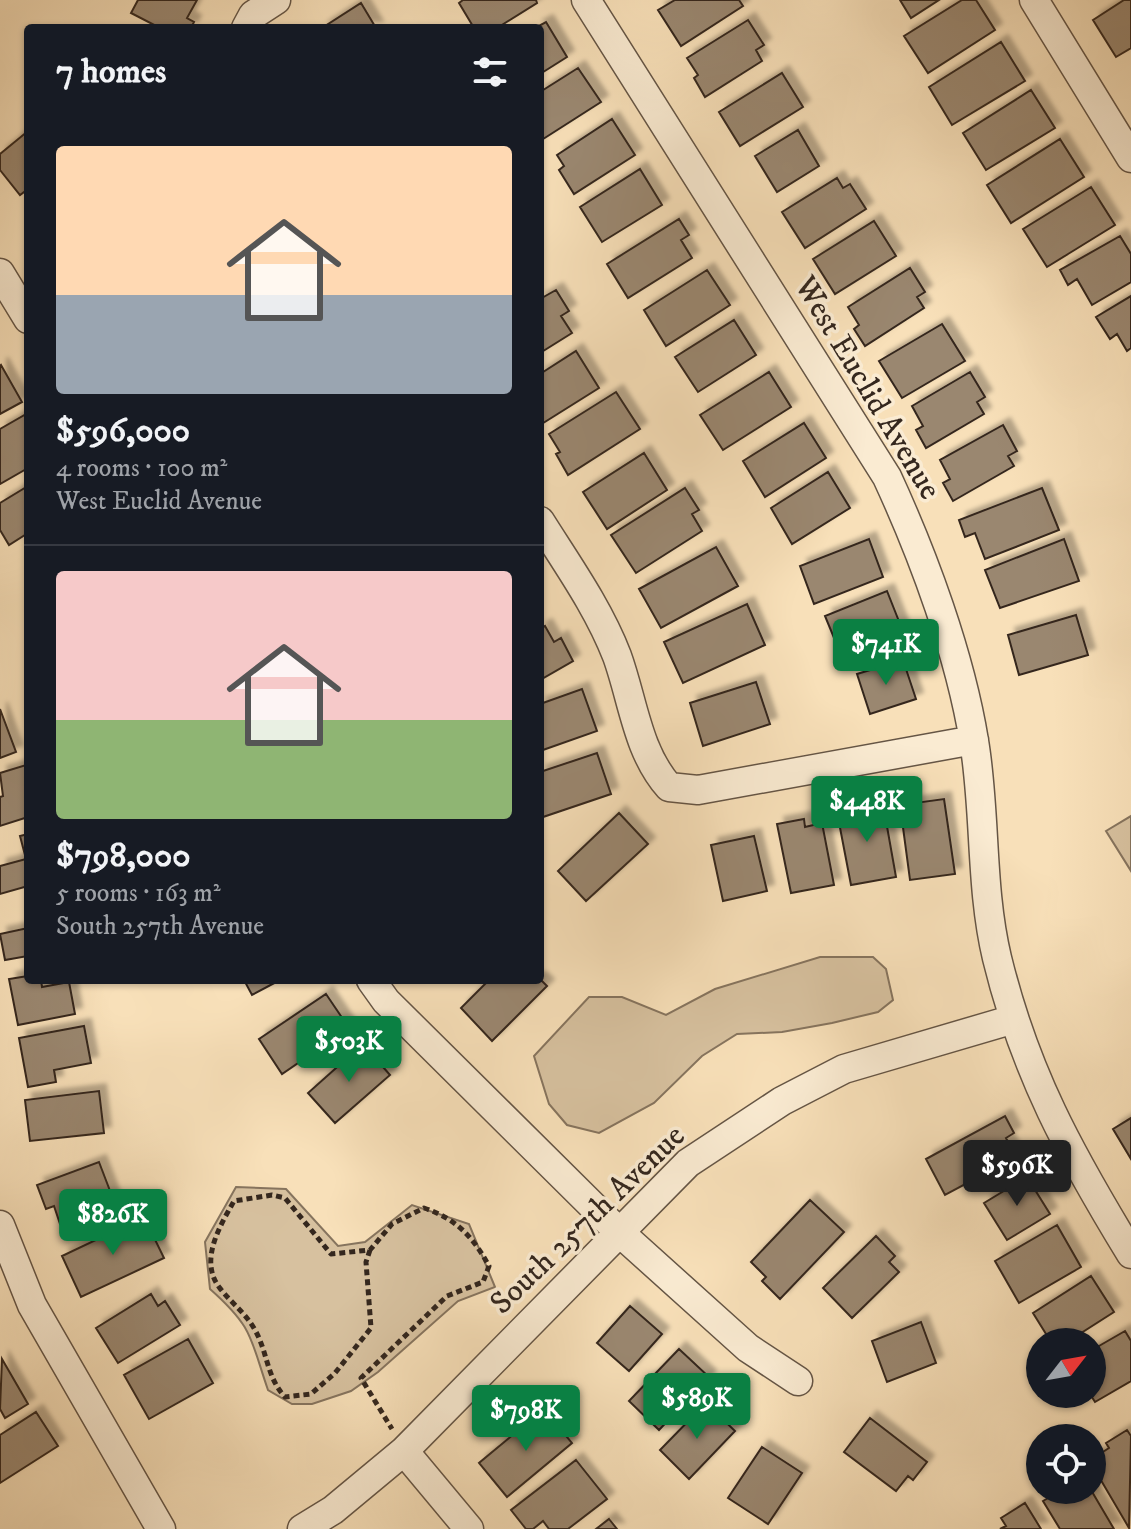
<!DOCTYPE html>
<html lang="en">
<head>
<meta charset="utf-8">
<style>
	body { margin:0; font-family:"IM FELL DW Pica",serif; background:#20242c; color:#f1f3f6; height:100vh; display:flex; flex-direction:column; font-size:30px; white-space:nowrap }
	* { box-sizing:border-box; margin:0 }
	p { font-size:26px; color:#9ea1a6 }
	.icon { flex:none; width:44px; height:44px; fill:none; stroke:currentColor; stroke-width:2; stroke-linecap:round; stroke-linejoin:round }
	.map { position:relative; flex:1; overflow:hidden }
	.details { position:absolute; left:24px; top:24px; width:520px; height:960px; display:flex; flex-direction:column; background:#171b24; border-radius:8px; box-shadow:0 2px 6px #0004 }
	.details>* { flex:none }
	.needle { width:52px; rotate:59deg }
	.buttons { position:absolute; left:1026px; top:1328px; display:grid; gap:16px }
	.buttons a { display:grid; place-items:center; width:80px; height:80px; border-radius:50%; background:#171b24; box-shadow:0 2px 6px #0004; font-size:40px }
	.price { position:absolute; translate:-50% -68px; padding:0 18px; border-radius:8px; background:#0b8043; color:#fff; font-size:26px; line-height:52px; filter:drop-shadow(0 2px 4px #0008) }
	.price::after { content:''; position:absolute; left:50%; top:48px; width:24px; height:18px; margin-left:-12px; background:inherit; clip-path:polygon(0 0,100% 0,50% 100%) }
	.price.active { background:#222; color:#fff }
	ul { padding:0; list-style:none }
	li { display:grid; align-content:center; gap:16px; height:424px; padding:0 32px }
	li+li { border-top:2px solid #363941 }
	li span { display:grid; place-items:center; height:248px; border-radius:8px; color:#555 }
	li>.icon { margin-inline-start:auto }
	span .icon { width:144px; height:144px; fill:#fffc; stroke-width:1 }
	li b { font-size:34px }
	h2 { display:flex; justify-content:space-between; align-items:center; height:96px; padding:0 32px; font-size:34px }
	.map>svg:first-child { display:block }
	.green { fill:#d7c19f; stroke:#86745e; stroke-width:2 }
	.building { fill:#9a876f; stroke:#34271e; stroke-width:2; filter:url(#shadow) }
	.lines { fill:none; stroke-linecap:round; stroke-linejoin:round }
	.minor-casing { stroke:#655545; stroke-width:31 }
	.path { stroke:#34271e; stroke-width:5; stroke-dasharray:6 4; stroke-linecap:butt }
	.minor { stroke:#faebd2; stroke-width:28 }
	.labels { text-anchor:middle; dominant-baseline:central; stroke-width:7; stroke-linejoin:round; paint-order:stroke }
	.street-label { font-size:32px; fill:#34271e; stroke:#faebd2 }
</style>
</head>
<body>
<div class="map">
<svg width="1131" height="1529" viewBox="0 0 1131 1529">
	<defs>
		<filter id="shadow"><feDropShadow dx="7" dy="-7" stdDeviation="2" flood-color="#0004"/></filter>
	</defs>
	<rect width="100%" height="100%" fill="#f8e0b9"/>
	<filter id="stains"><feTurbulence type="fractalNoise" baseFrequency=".0025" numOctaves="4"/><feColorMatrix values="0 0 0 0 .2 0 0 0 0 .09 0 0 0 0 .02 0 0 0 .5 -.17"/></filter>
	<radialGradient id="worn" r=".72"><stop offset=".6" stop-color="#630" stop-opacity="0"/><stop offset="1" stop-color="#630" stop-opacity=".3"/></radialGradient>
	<path class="green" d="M1131 816V871L1106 831Z
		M820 957H873L886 969 893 1000 878 1012 832 1023 782 1032 737 1034 702 1056 654 1103 599 1133 567 1125 549 1104 534 1056 589 997H622L666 1015 715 989Z
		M236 1187 286 1189 338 1246 365 1242 412 1205 469 1224 495 1287 458 1301 378 1372 351 1391 312 1404H292L268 1390C250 1338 254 1328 210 1289L205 1242Z"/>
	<path class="building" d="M138 0H197L187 18 194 22 191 28H160L131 13Z
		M463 0H536L537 3 497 28H474L459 3Z
		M675 0H739L743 6 681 46 658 10Z
		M900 0H939L911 18Z
		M962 0H976L995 30 928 73 904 36Z
		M1124 0H1131V48L1116 57 1093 20Z
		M361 3 376 28H322Z
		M748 20 764 45 756 50 762 61 705 97 694 78 698 75 687 58Z
		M546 22 567 57 540 74V28H535Z
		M1001 42 1025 81 952 125 929 87Z
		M578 68 601 102 540 141V92Z
		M782 73 803 107 740 146 719 112Z
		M1031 90 1055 128 986 170 963 133Z
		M612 119 635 155 574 194 559 170 564 166 557 155Z
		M798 130 819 166 777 192 755 156Z
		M28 131V189L20 195 0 170V154Z
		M1060 139 1084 177 1011 223 987 185Z
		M640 169 662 205 602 242 580 207Z
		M837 178 843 188 850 184 866 209 805 248 782 212Z
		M1091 187 1115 225 1047 267 1023 229Z
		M679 219 689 235 681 240 692 258 628 298 607 264Z
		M874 221 896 256 835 294 813 259Z
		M1120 236 1131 254V282L1092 305 1077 279 1068 285 1060 270Z
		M910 268 925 292 917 297 924 308 865 346 854 329 859 325 848 307Z
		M707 270 730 305 666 346 644 310Z
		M556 290 569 311 561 316 572 333 540 353V299Z
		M1131 296V348L1127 351 1117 334 1110 339 1096 317Z
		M734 320 756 355 698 392 675 357Z
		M942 324 965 361 902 398 879 361Z
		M576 351 599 388 540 425V374Z
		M1 365 22 402 0 414V366Z
		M769 372 791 407 723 450 700 415Z
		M970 372 985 397 977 402 984 414 926 448 916 430 923 426 912 406Z
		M616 392 640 429 568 475 556 454 560 452 549 434Z
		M28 413V468L0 484V429Z
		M804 423 826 458 765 497 743 461Z
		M1003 425 1017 451 1008 456 1014 466 953 501 943 483 950 479 940 460Z
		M644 453 667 490 607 529 583 492Z
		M828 472 850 508 792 544 771 508Z
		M28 486V533L9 545 0 530V503Z
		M685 488 699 510 692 514 702 531 636 573 611 535Z
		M1042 488 1059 530 985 559 975 533 965 537 959 520Z
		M869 539 883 577 814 604 800 566Z
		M1064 539 1079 581 1000 608 985 570Z
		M716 547 738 586 661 628 639 589Z
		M887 591 902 629 841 655 825 616Z
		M747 604 765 645 683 683 664 642Z
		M1076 615 1088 655 1019 675 1008 635Z
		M545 626 554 642 561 638 573 661 540 680V629Z
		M903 660 916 699 870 714 857 674Z
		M756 682 770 724 703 746 690 703Z
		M582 689 597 731 540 751V704Z
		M0 709 16 752 0 758Z
		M597 753 611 794 540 818V772Z
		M26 765 28 817 0 826V797L3 796 0 773Z
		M944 799 955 874 910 880 900 805Z
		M883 804 896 877 851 885 837 812Z
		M619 813 648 844 586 901 558 871Z
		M804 819 805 827 822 823 834 885 791 893 777 824Z
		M28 834V886L0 894V866L26 859 20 836Z
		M754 836 767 891 723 901 711 845Z
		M28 928V956L5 960 0 934Z
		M28 976V980H41L42 987 69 982 75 1014 18 1025 9 979Z
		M540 979 547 986 492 1041 461 1008 489 980Z
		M244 980H280L252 995Z
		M326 994 349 1028 282 1074 259 1039Z
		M84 1026 91 1063 54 1070 56 1082 28 1087 19 1038Z
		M363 1044 390 1075 335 1123 308 1093Z
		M99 1091 104 1133 30 1141 25 1100Z
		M1005 1116 1014 1133 1006 1138 1016 1157 945 1195 926 1159Z
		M1131 1118V1159L1113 1129Z
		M99 1162 115 1204 60 1224 54 1206 46 1209 37 1185Z
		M1027 1177 1050 1214 1007 1240 984 1203Z
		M810 1200 844 1232 780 1299 762 1281 766 1277 751 1262Z
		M144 1217 164 1258 81 1297 62 1256Z
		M1057 1225 1081 1267 1019 1303 995 1261Z
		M876 1236 895 1256 889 1262 899 1272 852 1318 823 1288Z
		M1091 1276 1114 1312 1067 1342H1051L1033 1313Z
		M151 1294 158 1306 165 1301 180 1325 118 1363 96 1328Z
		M630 1306 662 1334 629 1371 597 1343Z
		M921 1322 936 1363 887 1382 872 1341Z
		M1125 1331 1131 1341V1381L1095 1402 1090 1394 1092 1350Z
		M188 1339 213 1383 149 1419 124 1375Z
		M679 1349 709 1377 659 1430 629 1401Z
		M2 1359 28 1404 5 1418 0 1409Z
		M706 1403 735 1431 689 1479 660 1450Z
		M544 1409 572 1443 507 1497 479 1463Z
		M36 1412 58 1446 0 1483V1435Z
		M870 1418 927 1462 913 1480 908 1476 896 1491 844 1452Z
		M1127 1430 1131 1436 1129 1528 1092 1465V1459L1109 1448 1106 1443Z
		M762 1447 802 1473 768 1524 728 1498Z
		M576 1460 607 1499 568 1529H549L543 1521 533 1529H526L511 1510Z
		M1062 1490H1091L1114 1529H1060L1043 1501Z
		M1025 1503 1041 1529H1000L1006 1526 1001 1518Z
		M609 1519 617 1529H596Z"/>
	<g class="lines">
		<g class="minor-casing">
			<path id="minor" d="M586 0 887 477C924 557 960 655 974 741 986 812 980 887 997 958 1025 1073 1070 1154 1131 1254
				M1034 0 1131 158
				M246 28 253 15 276 0
				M0 273 28 319
				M540 521C567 564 598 607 617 656 633 700 637 751 669 787L698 790 974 740
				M371 980 386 1001 618 1231 748 1348 798 1381
				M0 1225 32 1305 161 1529
				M404 1451 469 1529
				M302 1529 333 1510 404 1451 688 1163 782 1101 844 1069 1014 1019"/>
		</g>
		<path class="path" d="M370 1250 366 1262 371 1328 335 1373 311 1394 285 1397C266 1376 268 1353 255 1330 245 1312 231 1303 219 1287 199 1260 220 1226 234 1201L272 1195 285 1198 331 1254 370 1250 392 1224 424 1208C457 1219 473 1237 489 1266L483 1282 447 1296 361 1378 392 1429"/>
		<use href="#minor" class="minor"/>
	</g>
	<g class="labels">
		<g class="street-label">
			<text transform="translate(867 388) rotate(59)">West Euclid Avenue</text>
			<text transform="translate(588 1220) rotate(-44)">South 257th Avenue</text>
		</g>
	</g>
	<rect width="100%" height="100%" filter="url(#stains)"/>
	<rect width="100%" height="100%" fill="url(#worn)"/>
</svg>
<div class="buttons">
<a><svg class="needle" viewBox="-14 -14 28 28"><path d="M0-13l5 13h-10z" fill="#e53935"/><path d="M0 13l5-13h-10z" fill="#9ea1a6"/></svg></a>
<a><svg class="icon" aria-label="locate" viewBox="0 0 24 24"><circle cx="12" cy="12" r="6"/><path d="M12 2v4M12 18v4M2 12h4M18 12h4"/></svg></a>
</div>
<b class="price" style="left:886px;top:687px">$741K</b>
<b class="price" style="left:867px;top:844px">$448K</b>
<b class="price" style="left:349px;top:1084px">$503K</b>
<b class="price active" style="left:1017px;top:1208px">$596K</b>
<b class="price" style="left:113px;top:1257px">$826K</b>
<b class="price" style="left:697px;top:1441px">$589K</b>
<b class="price" style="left:526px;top:1453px">$798K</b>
<section class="details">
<h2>7 homes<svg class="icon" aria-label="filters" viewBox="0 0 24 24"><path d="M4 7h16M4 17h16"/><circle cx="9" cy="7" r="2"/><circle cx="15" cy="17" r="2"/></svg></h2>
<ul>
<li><span style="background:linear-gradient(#ffd9b3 60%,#9aa5b1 0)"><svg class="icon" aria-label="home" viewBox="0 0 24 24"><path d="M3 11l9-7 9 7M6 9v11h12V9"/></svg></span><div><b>$596,000</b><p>4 rooms · 100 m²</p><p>West Euclid Avenue</p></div></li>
<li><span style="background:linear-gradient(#f6c9c9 60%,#8fb573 0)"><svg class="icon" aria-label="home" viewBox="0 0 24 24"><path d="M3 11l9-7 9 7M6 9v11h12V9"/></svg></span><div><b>$798,000</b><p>5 rooms · 163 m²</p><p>South 257th Avenue</p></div></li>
</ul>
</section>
</div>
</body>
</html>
